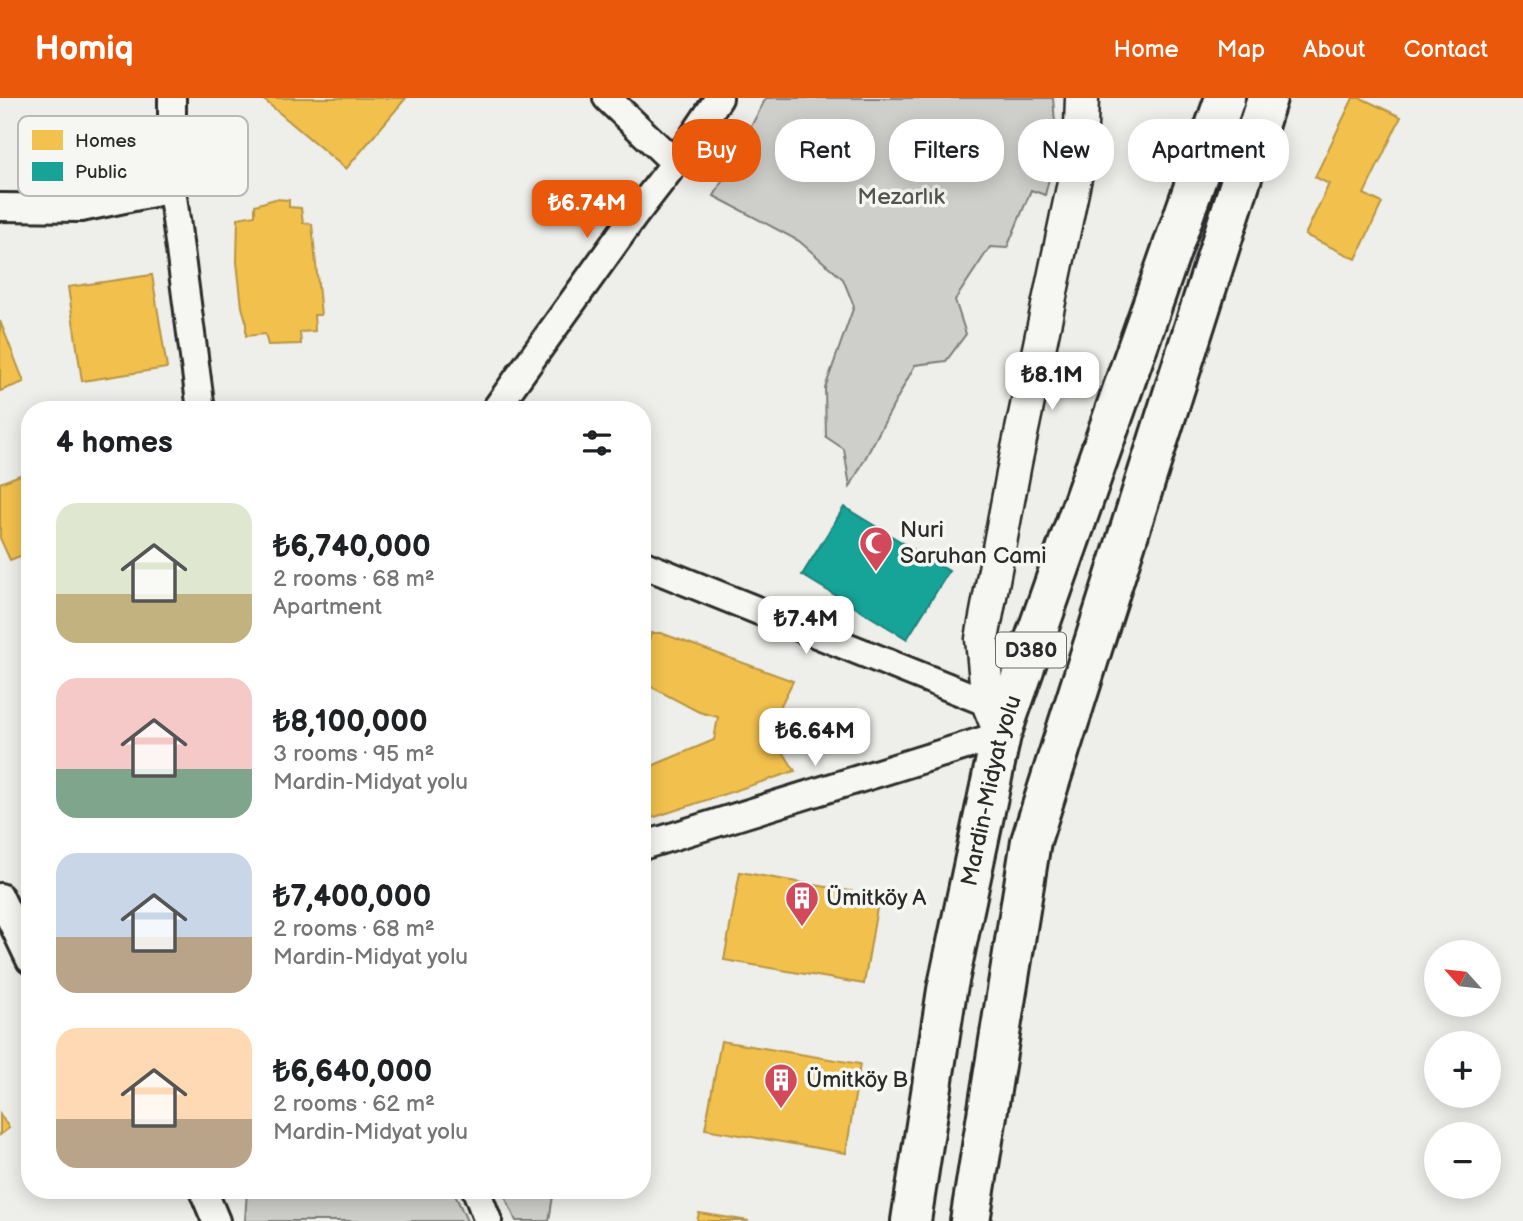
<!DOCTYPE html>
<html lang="en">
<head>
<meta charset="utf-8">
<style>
	body { margin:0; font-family:"Balsamiq Sans",sans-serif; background:#f2f2f2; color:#202124; height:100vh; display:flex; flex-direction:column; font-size:26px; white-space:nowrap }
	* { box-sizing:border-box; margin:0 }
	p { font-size:23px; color:#757577 }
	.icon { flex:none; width:38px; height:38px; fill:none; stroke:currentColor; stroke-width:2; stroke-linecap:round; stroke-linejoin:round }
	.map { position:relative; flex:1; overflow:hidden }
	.panel { position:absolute; left:21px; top:303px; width:630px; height:798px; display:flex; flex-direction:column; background:#fff; border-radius:28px; box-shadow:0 4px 18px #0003 }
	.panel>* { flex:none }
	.banner { position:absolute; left:672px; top:21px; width:665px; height:63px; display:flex; gap:14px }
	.needle { width:46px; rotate:297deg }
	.controls { position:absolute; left:1424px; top:842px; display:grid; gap:14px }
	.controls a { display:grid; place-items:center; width:77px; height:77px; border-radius:50%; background:#fff; box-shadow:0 4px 18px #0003; font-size:35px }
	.price { position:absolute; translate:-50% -60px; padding:0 16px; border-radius:14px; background:#fff; color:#222; font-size:23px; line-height:46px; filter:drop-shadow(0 2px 4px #0008) }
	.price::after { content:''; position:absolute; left:50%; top:42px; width:21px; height:16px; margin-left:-10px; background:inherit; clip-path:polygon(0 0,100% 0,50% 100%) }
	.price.active { background:#ea580c; color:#fff }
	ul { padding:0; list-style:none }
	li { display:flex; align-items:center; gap:21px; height:175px; padding:0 35px }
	li span { display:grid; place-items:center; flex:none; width:196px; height:140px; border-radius:21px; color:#555 }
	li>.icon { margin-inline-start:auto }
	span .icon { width:84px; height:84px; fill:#fffc; stroke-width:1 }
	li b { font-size:30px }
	h2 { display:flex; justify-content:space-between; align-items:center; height:84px; padding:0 35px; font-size:30px }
	.pill { padding:0 24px; border-radius:28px; background:#fff; box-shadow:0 4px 18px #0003; font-size:24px; line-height:63px }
	.pill.active { background:#ea580c; color:#fff }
	header { display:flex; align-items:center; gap:42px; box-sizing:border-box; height:98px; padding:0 35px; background:#ea580c; color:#fff }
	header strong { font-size:33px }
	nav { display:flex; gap:38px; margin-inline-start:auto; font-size:24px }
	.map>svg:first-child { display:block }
	.green { fill:#cececa; stroke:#7c7c7a; stroke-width:2 }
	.homes { fill:#f2c14e; stroke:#b69444; stroke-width:2 }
	.public { fill:#17a398; stroke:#1d7f77; stroke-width:2 }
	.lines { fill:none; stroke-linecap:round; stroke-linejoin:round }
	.minor-casing { stroke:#2b2b2b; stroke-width:32 }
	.tertiary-casing { stroke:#2b2b2b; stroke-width:37 }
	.trunk-casing { stroke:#2b2b2b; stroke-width:44 }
	.minor { stroke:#f6f6f2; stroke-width:26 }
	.tertiary { stroke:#f6f6f2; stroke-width:32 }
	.trunk { stroke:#f6f6f2; stroke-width:38 }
	.labels { text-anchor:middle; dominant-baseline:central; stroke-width:7; stroke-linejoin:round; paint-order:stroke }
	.shield { fill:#f6f6f2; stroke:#686867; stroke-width:2 }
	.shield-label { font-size:21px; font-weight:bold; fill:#2b2b2b }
	.park-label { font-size:23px; fill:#545453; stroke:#f6f6f2 }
	.poi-label { font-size:23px; fill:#2b2b2b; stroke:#f6f6f2; text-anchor:start }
	.street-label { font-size:23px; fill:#2b2b2b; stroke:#f6f6f2 }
	.key { fill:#f6f6f2; stroke:#b9b9b6; stroke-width:2 }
	.key-label { font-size:19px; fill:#2b2b2b }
</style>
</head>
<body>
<header>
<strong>Homiq</strong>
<nav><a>Home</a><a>Map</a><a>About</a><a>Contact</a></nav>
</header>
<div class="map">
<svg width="1523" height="1123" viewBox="0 0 1523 1123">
	<rect width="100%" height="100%" fill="#eeeeea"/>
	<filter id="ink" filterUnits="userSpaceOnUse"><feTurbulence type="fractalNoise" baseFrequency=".0143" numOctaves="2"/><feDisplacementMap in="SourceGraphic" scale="14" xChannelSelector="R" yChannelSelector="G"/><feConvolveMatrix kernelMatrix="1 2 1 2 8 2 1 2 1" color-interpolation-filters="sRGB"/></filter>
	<g filter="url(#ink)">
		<path class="green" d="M766 0H1053L1057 49 1045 97 1031 92 1007 150 990 149 955 202 966 236 946 263 915 267 850 389 844 351 826 339 825 290 854 208 843 181 799 143 714 98Z
			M247 1092H453L467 1123H245Z
			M502 1092H554L549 1123H516Z"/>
		<path class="homes" d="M266 0H406L346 71 264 2Z
			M1353 0H1361L1401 19 1364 96 1382 105 1356 161 1305 137 1329 86 1315 79Z
			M275 101 289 102V109L301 110 303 125 312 126 321 217H314L315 233 300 234 301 246 268 247 265 236 246 238V223L242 209 237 164 238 120 255 117V107Z
			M152 177 167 270 82 283 68 189Z
			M0 223 24 284 0 293Z
			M30 373V454L10 462 0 440V385Z
			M651 535H661L793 583 772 625 773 638 795 673 649 721 642 703V672L714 642 718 619 699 614 642 584V565Z
			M740 774 879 798 864 886 724 862Z
			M721 943 860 966 846 1055 705 1031Z
			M0 1016 9 1030 0 1037Z
			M699 1115 749 1123H697Z"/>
		<path class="public" d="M844 409 949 473 907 541 802 477Z"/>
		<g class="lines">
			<g class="minor-casing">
				<path id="minor" d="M172 0V91L201 312
					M607 0 675 65
					M0 109 81 110 172 91
					M495 312 634 118 675 65 719 0
					M642 466 988 605
					M642 748 1001 637
					M0 799 30 862
					M203 1092 216 1123
					M476 1092 488 1123"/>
			</g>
			<g class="tertiary-casing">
				<path id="tertiary" d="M1001 637 988 605 982 541 1015 365 1080 56 1082 0"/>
			</g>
			<g class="trunk-casing">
				<g id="trunk">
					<path id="s1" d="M911 1123 947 892 1001 637 1225 0"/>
					<path d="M970 1123 1031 743 1267 0"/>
				</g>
			</g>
			<use href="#minor" class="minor"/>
			<use href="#tertiary" class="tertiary"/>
			<use href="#trunk" class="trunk"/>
		</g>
	</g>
	<defs>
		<g id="mosque-pin" transform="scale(1.75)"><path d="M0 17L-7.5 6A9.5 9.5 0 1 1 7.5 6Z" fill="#d1495b" stroke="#f6f6f2"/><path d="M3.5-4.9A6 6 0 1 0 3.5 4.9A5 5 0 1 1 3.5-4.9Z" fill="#fff"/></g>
		<g id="building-pin" transform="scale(1.75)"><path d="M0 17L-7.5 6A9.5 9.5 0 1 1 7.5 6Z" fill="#d1495b" stroke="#f6f6f2"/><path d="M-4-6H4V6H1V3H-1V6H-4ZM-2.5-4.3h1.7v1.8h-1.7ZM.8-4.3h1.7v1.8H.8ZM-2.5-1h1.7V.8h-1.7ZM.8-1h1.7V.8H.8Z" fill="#fff"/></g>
	</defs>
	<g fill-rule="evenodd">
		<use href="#mosque-pin" x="876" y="445"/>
		<use href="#building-pin" x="802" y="800"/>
		<use href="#building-pin" x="781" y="982"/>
	</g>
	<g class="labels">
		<rect class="shield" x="996" y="534.5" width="70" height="35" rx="5"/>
		<g class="shield-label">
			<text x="1031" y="552">D380</text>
		</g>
		<g class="park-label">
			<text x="901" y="99">Mezarlık</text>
		</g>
		<g class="poi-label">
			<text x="900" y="432">Nuri<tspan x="900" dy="26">Saruhan Cami</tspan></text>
			<text x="826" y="800">Ümitköy A</text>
			<text x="806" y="982">Ümitköy B</text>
		</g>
		<g class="street-label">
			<text stroke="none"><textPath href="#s1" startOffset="438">Mardin-Midyat yolu</textPath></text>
		</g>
	</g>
	<rect x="18" y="18" width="230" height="80" rx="10" class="key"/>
	<rect x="32" y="32" width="31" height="20" fill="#f2c14e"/>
	<rect x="32" y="64" width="31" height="19" fill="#17a398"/>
	<g class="key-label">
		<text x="75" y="49">Homes</text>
		<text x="75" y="80">Public</text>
	</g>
</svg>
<div class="controls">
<a><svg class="needle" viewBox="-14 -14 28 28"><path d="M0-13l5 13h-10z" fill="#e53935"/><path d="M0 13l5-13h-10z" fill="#757577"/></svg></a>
<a>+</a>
<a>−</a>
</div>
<b class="price active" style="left:587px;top:142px">₺6.74M</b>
<b class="price" style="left:1052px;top:314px">₺8.1M</b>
<b class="price" style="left:806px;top:558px">₺7.4M</b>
<b class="price" style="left:815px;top:670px">₺6.64M</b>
<div class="banner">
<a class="pill active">Buy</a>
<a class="pill">Rent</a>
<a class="pill">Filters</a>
<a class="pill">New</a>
<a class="pill">Apartment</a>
</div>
<section class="panel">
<h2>4 homes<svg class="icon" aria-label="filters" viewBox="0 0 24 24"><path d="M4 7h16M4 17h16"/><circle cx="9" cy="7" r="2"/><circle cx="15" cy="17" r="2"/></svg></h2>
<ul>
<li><span style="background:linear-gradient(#dfe7d0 65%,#c2b280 0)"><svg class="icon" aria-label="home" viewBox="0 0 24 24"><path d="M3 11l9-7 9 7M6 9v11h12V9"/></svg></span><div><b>₺6,740,000</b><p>2 rooms · 68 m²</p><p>Apartment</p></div></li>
<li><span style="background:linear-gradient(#f6c9c9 65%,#7fa58c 0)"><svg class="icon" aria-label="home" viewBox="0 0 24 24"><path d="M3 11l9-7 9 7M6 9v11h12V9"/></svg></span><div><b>₺8,100,000</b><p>3 rooms · 95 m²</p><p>Mardin-Midyat yolu</p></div></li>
<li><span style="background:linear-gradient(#c9d6e8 60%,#b9a48a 0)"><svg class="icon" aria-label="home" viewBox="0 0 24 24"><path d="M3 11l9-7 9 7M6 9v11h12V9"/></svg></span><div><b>₺7,400,000</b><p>2 rooms · 68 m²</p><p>Mardin-Midyat yolu</p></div></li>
<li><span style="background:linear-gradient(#ffd9b3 65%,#b9a48a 0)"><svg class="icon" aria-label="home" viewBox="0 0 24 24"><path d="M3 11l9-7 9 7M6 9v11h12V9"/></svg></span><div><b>₺6,640,000</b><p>2 rooms · 62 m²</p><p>Mardin-Midyat yolu</p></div></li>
</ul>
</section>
</div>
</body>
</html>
